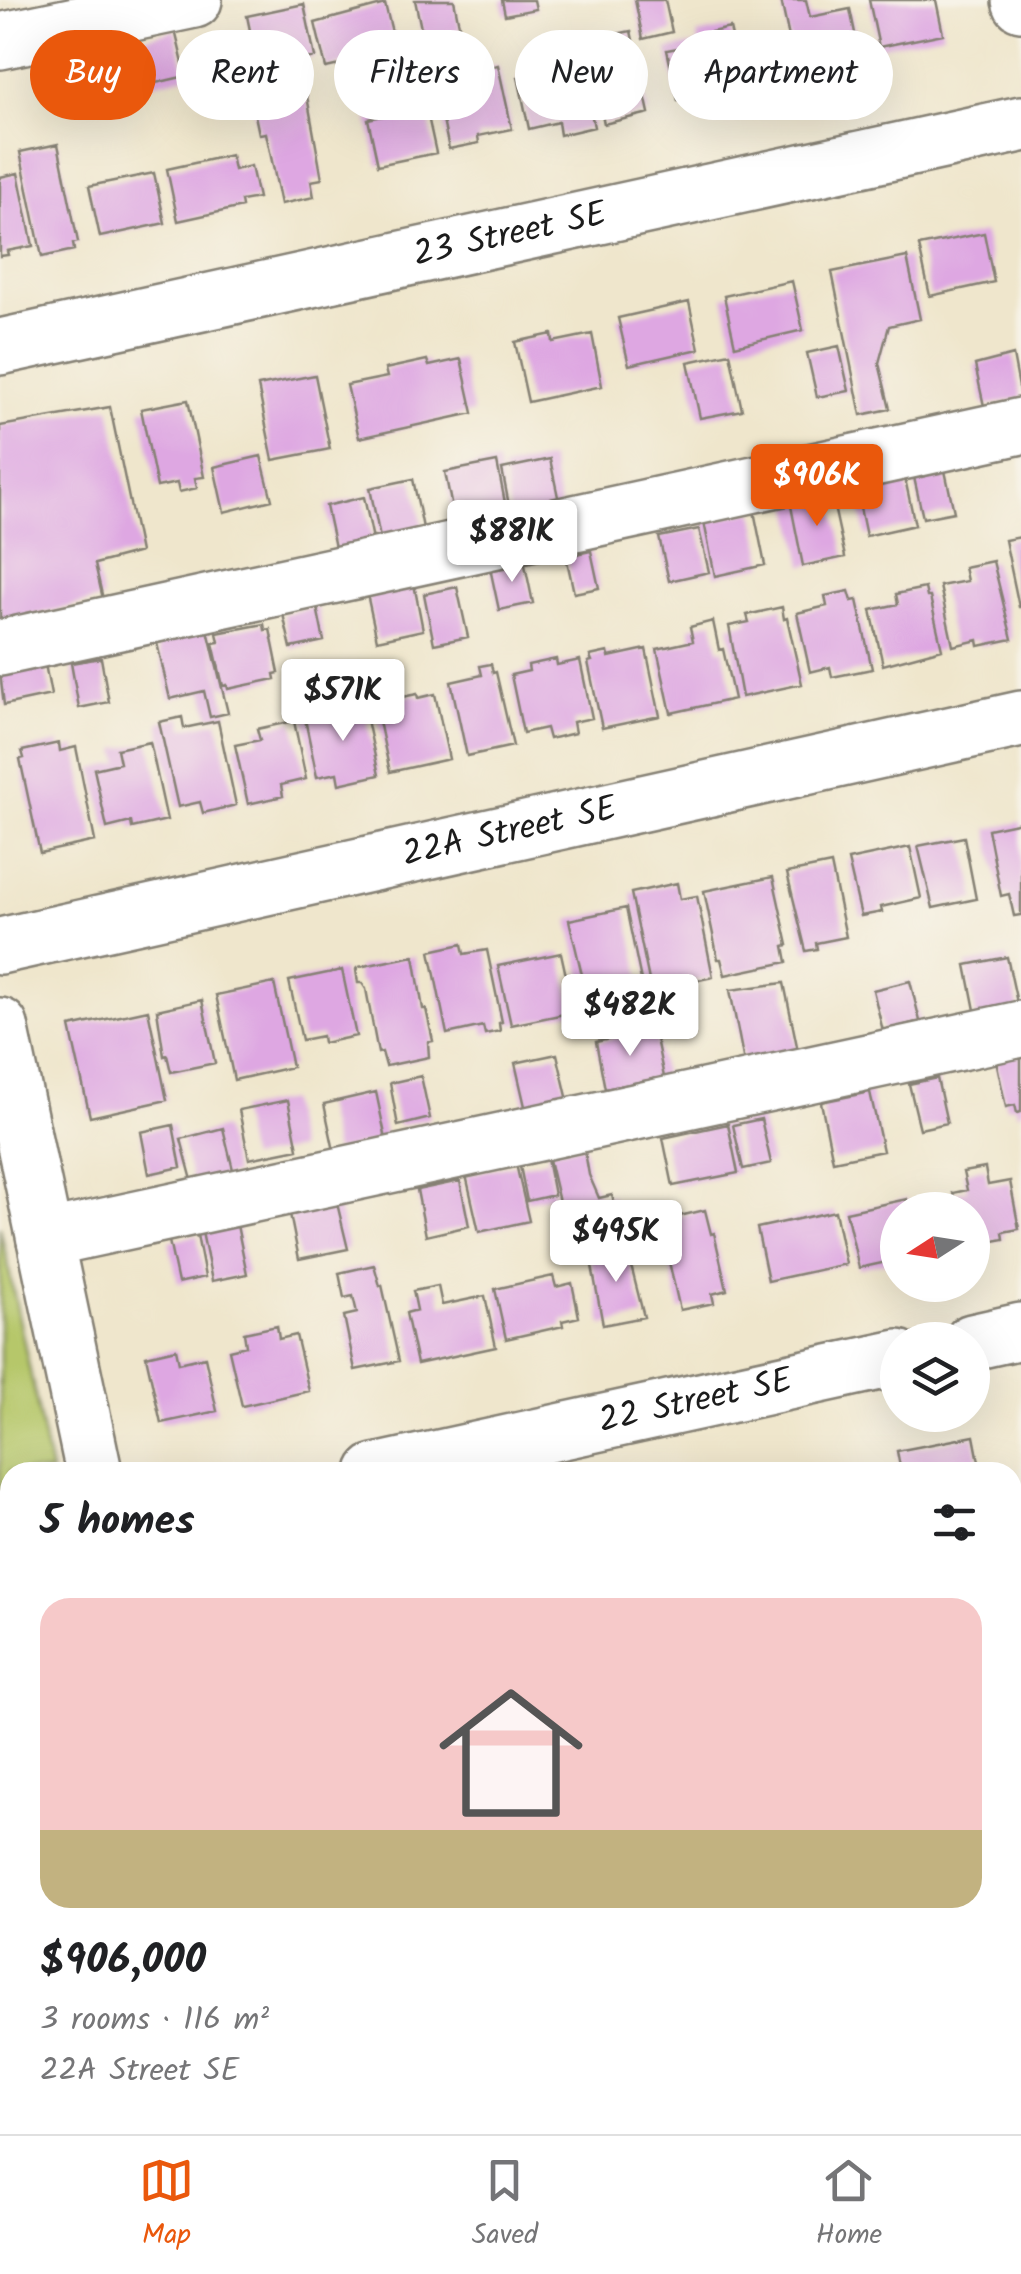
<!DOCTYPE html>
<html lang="en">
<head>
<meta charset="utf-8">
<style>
	body { margin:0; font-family:Kalam,sans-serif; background:#f6f6f6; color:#202124; height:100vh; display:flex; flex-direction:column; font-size:38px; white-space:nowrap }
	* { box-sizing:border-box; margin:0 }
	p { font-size:32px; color:#757577 }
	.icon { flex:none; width:55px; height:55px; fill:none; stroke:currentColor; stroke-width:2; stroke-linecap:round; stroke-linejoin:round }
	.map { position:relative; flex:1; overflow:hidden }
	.panel { position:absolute; left:0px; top:1462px; width:1022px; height:672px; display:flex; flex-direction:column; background:#fff; border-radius:30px 30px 0 0; box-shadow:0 10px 40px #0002 }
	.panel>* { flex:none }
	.banner { position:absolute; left:30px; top:30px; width:962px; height:90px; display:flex; gap:20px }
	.needle { width:65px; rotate:258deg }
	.fabs { position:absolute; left:880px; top:1192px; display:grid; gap:20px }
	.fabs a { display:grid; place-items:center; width:110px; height:110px; border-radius:50%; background:#fff; box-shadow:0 10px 40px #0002; font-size:50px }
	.price { position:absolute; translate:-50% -85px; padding:0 22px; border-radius:10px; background:#fff; color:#222; font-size:32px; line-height:65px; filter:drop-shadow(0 2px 5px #0008) }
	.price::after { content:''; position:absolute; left:50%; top:60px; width:30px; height:22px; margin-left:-15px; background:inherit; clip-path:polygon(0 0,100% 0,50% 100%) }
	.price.selected { background:#ea580c; color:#fff }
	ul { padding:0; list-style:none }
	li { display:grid; align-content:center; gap:20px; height:530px; padding:0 40px }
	li span { display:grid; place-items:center; height:310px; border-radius:30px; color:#555 }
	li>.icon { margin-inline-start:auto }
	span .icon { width:180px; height:180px; fill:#fffc; stroke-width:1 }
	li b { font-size:42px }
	h2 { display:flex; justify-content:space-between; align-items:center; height:120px; padding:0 40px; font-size:42px }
	.pill { padding:0 35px; border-radius:45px; background:#fff; box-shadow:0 10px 40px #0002; font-size:35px; line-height:90px }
	.pill.selected { background:#ea580c; color:#fff }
	.dock { display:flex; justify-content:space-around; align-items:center; height:140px; border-top:2px solid #e0e0e0; background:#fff; font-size:28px; color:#757577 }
	.dock a { display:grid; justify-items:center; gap:5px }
	.dock .selected { color:#ea580c }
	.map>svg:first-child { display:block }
	.green { fill:#b6c76a; stroke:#697243; stroke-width:2.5 }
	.building { fill:#dea7e2 }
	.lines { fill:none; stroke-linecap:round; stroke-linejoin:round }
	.minor-casing { stroke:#868174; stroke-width:60 }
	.minor { stroke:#fff; stroke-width:55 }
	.labels { text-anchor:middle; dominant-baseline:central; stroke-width:10; stroke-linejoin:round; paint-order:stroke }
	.street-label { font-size:35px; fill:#1c1c1c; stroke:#f7f3e8 }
</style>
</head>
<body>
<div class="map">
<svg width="1021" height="2134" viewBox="0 0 1021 2134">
	<rect width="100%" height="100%" fill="#f7f3e8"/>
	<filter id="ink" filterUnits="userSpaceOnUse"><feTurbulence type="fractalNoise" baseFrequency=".01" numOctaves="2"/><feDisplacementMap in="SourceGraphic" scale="20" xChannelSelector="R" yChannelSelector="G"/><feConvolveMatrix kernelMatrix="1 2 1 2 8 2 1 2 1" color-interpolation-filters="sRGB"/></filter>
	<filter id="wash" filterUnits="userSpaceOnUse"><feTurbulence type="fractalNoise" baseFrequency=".0048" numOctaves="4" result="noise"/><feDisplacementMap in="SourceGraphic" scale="40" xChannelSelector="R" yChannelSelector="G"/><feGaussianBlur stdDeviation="2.25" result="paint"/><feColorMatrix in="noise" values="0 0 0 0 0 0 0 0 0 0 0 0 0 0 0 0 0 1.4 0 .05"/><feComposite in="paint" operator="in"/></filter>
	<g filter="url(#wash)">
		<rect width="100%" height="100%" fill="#efe6cc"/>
		<path class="green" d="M0 1227 51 1472H10V1489L0 1491Z"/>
		<g id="blocks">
			<path class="building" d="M415 0H454L460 30 423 38Z
				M502 0H534L536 9 505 15Z
				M635 0H665L672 32 643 39Z
				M781 0H806L810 17 850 9 861 62 833 68 836 81 800 89Z
				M869 0H936L943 34 879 47Z
				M304 4 315 57 258 69 247 16Z
				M385 4 397 52 326 68 315 23Z
				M730 28 743 87 678 101 667 50 699 44 697 35Z
				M175 30 186 76 147 85 136 40Z
				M631 31 649 113 604 124 587 40Z
				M131 45 140 86 96 95 87 54Z
				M581 64 594 127 560 135 558 122 529 129 518 77Z
				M498 65 512 129 478 136 479 143 449 149 434 78Z
				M305 85 322 179 311 181 314 197 281 204 266 133 259 134 251 96Z
				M426 107 436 153 378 165 368 119Z
				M58 144 78 242 73 243 74 250 42 257 20 152Z
				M231 155 234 170 251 166 258 198 241 201 242 207 178 221 167 169Z
				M18 173 33 246 7 251 8 255 0 256V177Z
				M154 173 165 223 100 237 89 186Z
				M984 233 994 282 930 296 919 246Z
				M907 257 920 319 889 326 879 363 890 409 861 415 832 272Z
				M792 281 803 330 735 346 724 296Z
				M689 302 699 349 629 365 618 318Z
				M552 334 553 342 592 334 602 386 528 402 515 342Z
				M839 346 849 391 817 397 807 353Z
				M730 353 742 410 700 418 688 362Z
				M1013 355 1021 398 984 406 975 365Z
				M461 359 473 413 359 438 347 385 387 377 385 369 427 360 429 366Z
				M315 375 330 449 273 460 258 386Z
				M188 400 204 477 195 478 197 488 179 492 177 483 157 487 141 409Z
				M110 407 140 552 95 564 103 599 0 623V426Z
				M261 456 272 500 224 512 214 467Z
				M550 459 561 511 512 521 502 469Z
				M497 462 508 518 456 529 445 472Z
				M944 466 954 512 923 518 913 473Z
				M904 474 915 525 866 536 855 484Z
				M413 479 425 538 382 548 370 488Z
				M831 493 845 557 803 566 790 501Z
				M364 497 374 544 336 552 326 506Z
				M754 511 765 565 715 576 704 522Z
				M699 529 709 572 669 581 659 537Z
				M1021 537V607H1019L1005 540Z
				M591 551 599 588 574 593 566 556Z
				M524 560 533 603 499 610 490 568Z
				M993 561 1012 639 979 646 978 640 953 646 940 586 967 581 964 567Z
				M414 584 423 630 377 640 367 594Z
				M457 587 468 637 434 644 424 594Z
				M925 588 927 597H930L942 649 883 665 871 610 898 604 896 594Z
				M849 591 852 601 857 600 872 669 832 677 830 667 810 672 797 613 827 606 825 596Z
				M317 607 324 641 291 648 283 614Z
				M782 607 784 619 787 618 802 684 742 697 729 626 749 622 747 615Z
				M713 621 719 650 723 649 734 699 671 713 657 649 693 641 690 627Z
				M264 624 265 630 270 629 279 673 274 674 275 679 228 689 227 685 223 686 213 643 219 642 217 633Z
				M208 630 228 713 210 717 204 691 170 699 157 643Z
				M646 649 660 716 602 728 588 662 592 661 590 656 608 652 609 657Z
				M101 658 109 702 79 708 71 663Z
				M556 659 557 665 580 660 592 718 573 722 575 733 549 739 546 728 523 733 511 675 529 671 528 665Z
				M45 664 51 695 4 705 0 673Z
				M491 664 493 673 496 672 513 746 467 756 451 682 482 675 480 666Z
				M417 694 418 698 435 694 449 759 390 772 376 707 379 706 378 702Z
				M358 701 360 707 364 706 379 775 339 784 337 773 317 777 305 719 339 712 337 705Z
				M182 717 184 728 218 721 236 805 203 813 200 802 178 807 159 722Z
				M294 721 306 779 281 785 283 796 248 804 235 745 260 740 257 729Z
				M150 742 167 820 132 828 131 822 107 828 94 769 120 763 117 749Z
				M59 743 60 751 76 747 95 841 40 853 20 759 24 758 22 751Z
				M1021 822V915L1014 916 1009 894 1001 896 988 829Z
				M964 837 976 899 933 908 918 846Z
				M910 847 921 898 881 907 882 912 861 916 848 860Z
				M831 864 846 937 816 943 817 949 806 951 787 873Z
				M773 877 788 945 784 946 787 962 725 975 721 959H718L704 891Z
				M677 883 680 899 697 896 713 977 651 990 631 893Z
				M626 908 641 980 627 983 628 987 587 996 569 920Z
				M462 944 464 954 487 950 502 1022 499 1023 500 1031 485 1034 483 1026 447 1034 430 951Z
				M561 953 574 1012 511 1025 498 966Z
				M414 956 423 1009H426L433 1041 428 1042 429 1057 386 1066 382 1052 378 1053 366 989 362 983H358L356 970 359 967Z
				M1007 957 1019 1012 977 1020 966 965Z
				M342 970 356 1036 323 1043 322 1036 302 1040 289 981Z
				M910 981 920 1021 883 1031 873 990Z
				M274 983 292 1067 234 1080 216 995Z
				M784 983 798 1051 744 1062 730 990Z
				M202 1000 215 1063 171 1072 167 1055 164 1056 157 1010Z
				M148 1010 167 1100 90 1117 70 1027Z
				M654 1029 664 1077 605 1089 596 1042Z
				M557 1054 569 1105 527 1115 515 1063Z
				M1021 1055V1112L1017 1113 1015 1105 1006 1107 996 1060Z
				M421 1076 430 1118 398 1126 390 1083Z
				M937 1078 947 1123 920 1129 909 1084Z
				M376 1092 386 1139 334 1151 324 1104Z
				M870 1092 883 1151 833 1161 821 1102Z
				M288 1100 298 1149 249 1159 239 1110Z
				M761 1119 771 1163 743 1169 733 1125Z
				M728 1124 738 1173 673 1186 663 1138Z
				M173 1125 181 1167 149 1174 141 1132Z
				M223 1128 234 1174 193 1184 181 1139Z
				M584 1146 589 1175 599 1198 612 1195 615 1208 563 1219 547 1151Z
				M547 1159 554 1195 527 1201 520 1166Z
				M516 1164 529 1221 479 1232 466 1175Z
				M985 1168 988 1185 1010 1181 1019 1229 1003 1232 1004 1239 972 1245V1210H957L953 1193 967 1190 963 1172Z
				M460 1181 469 1226 426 1236 417 1190Z
				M336 1199 348 1249 299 1259 289 1209Z
				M907 1199 909 1210H898L896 1260 859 1268 846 1212Z
				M705 1210 711 1234 714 1233 727 1290 712 1294 714 1303 680 1310 665 1244 677 1242 671 1218Z
				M835 1211 846 1264 768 1281 757 1228Z
				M237 1225 247 1274 212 1281 202 1232Z
				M197 1235 205 1277 178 1283 169 1241Z
				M625 1242 644 1317 603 1325 590 1255Z
				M374 1265 380 1286 382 1285 399 1361 355 1370 344 1316 357 1313 353 1296 344 1298 339 1273Z
				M553 1276 556 1287 572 1283 579 1317 562 1321 563 1326 506 1339 495 1289Z
				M438 1286 442 1305 485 1296 496 1347 417 1364 406 1313 417 1310 413 1291Z
				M277 1326 279 1339 296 1335 309 1391 242 1406 229 1350 246 1346 244 1333Z
				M176 1349 179 1363 205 1357 217 1411 161 1423 146 1356Z
				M974 1436 981 1472H901L897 1451Z
				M10 1652V1738L0 1740V1655Z
				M1021 1657V1707L1012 1708V1658Z
				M1021 1752V1829H1019L1012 1799V1754Z
				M10 1774V1823L4 1824 0 1776Z
				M10 2001V2055L0 2057V2003Z
				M592 2125H646L649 2134H594Z
				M671 2125H752L754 2134H673Z
				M759 2125H799L801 2134H761Z
				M852 2125H891L893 2134H854Z"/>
		</g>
	</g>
	<g filter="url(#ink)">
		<use href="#blocks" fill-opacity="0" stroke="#868174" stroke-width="2.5"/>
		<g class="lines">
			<g class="minor-casing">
				<g id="minor">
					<path d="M1020 0 1021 3"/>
					<path d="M0 41 194 0"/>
					<path id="s1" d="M0 347 1021 124"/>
					<path d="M0 648 1021 426"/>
					<path id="s2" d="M0 946 1021 719"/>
					<path d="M0 1026 94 1472"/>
					<path d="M45 1239 1021 1029"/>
					<path d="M972 1342 1021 1331"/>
					<path id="s3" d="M375 1472 898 1358"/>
					<path d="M0 1553 10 1551"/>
					<path d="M1012 1631 1021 1629"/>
					<path d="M0 1850 10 1848"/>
					<path d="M1012 1934 1021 1932"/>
					<path d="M236 2125 238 2134"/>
					<path d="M93 2134 135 2125"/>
				</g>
			</g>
			<use href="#minor" class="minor"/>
		</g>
	</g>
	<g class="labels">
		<g class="street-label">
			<text stroke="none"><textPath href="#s1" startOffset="522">23 Street SE</textPath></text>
			<text stroke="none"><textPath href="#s2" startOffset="522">22A Street SE</textPath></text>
			<text stroke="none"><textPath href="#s3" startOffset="328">22 Street SE</textPath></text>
		</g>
	</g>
</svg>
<div class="fabs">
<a><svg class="needle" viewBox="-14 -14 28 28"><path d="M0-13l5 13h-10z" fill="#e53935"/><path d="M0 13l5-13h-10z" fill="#757577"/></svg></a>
<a><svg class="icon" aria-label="layers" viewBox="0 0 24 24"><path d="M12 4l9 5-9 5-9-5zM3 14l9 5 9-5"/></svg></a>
</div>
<b class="price selected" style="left:817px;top:529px">$906K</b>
<b class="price" style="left:512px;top:585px">$881K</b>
<b class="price" style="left:343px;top:744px">$571K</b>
<b class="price" style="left:630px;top:1059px">$482K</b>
<b class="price" style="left:616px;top:1285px">$495K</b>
<div class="banner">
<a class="pill selected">Buy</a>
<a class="pill">Rent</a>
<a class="pill">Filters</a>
<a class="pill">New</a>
<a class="pill">Apartment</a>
</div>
<section class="panel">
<h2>5 homes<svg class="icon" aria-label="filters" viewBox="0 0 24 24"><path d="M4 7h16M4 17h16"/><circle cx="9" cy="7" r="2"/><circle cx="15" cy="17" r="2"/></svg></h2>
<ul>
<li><span style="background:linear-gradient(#f6c9c9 75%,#c2b280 0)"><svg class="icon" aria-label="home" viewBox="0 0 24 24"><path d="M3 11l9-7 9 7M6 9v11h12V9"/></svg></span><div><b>$906,000</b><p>3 rooms · 116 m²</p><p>22A Street SE</p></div></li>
</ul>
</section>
</div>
<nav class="dock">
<a class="selected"><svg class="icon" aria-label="map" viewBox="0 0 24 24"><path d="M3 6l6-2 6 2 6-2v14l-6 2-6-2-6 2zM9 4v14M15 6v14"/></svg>Map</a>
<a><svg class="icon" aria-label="saved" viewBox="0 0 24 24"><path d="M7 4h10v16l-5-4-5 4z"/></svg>Saved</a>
<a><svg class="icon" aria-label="home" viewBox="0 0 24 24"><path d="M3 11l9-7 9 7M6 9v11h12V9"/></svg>Home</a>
</nav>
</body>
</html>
